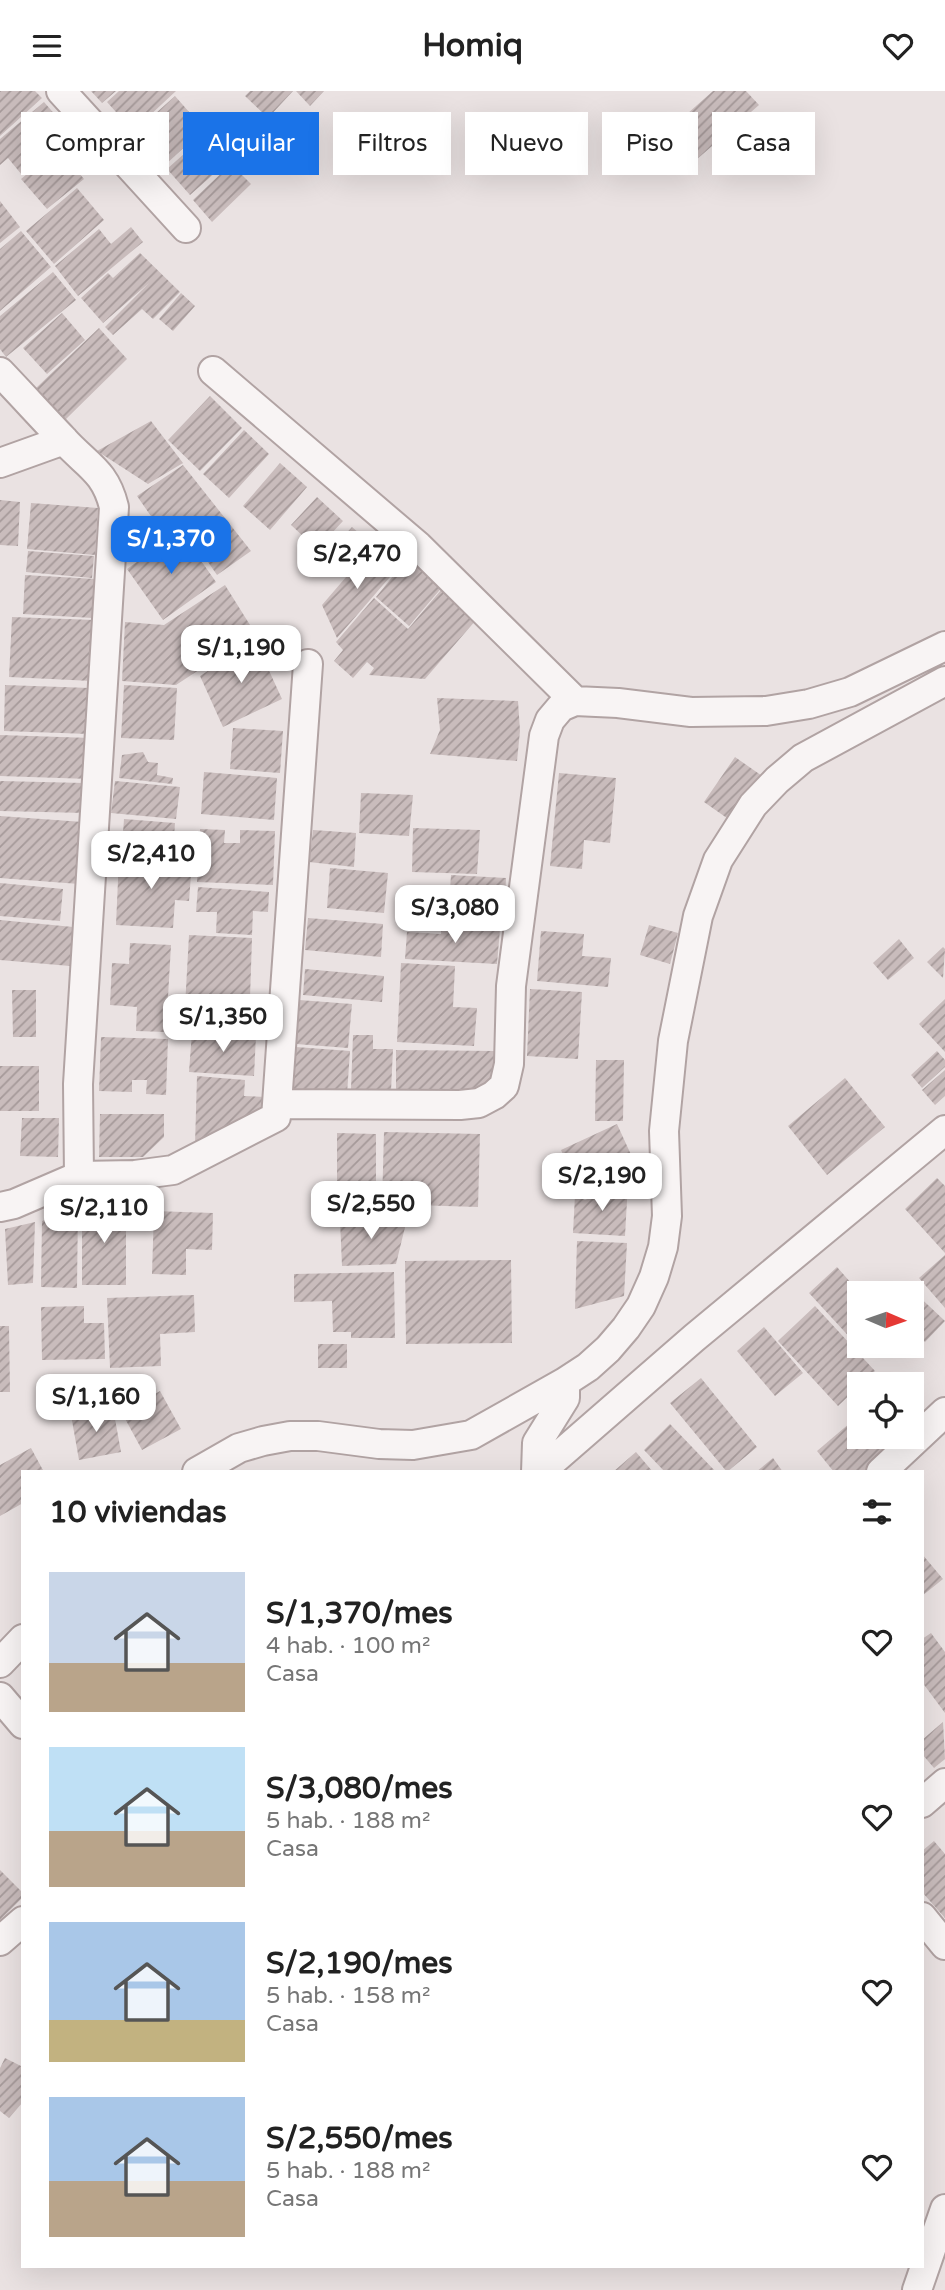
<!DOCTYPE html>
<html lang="es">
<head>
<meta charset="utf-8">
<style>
	body { margin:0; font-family:"Varela Round",sans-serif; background:#f6f6f6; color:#222; height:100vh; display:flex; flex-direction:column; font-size:26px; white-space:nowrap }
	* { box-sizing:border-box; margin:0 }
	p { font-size:23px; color:#767676 }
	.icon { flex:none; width:38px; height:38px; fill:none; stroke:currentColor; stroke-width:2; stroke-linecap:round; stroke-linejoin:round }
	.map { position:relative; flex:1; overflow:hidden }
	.sheet { position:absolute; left:21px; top:1379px; width:903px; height:798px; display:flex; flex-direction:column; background:#fff; border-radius:0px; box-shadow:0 7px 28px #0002 }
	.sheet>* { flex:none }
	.hud { position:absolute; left:21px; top:21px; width:903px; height:63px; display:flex; gap:14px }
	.needle { width:46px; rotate:92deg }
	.fabs { position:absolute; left:847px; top:1190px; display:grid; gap:14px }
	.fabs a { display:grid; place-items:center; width:77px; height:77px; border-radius:0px; background:#fff; box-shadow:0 7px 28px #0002; font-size:35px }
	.price { position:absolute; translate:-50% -60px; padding:0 16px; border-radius:14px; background:#fff; color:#222; font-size:23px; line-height:46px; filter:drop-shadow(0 2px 4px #0008) }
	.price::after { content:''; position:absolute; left:50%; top:42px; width:21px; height:16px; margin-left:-10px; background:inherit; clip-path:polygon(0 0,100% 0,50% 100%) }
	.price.current { background:#1a73e8; color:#fff }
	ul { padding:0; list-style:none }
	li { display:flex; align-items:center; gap:21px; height:175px; padding:0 28px }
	li span { display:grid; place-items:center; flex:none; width:196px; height:140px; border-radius:0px; color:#555 }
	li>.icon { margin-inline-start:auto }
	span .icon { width:84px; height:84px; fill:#fffc; stroke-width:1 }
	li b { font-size:30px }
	h2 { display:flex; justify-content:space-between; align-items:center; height:84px; padding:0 28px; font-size:30px }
	.chip { padding:0 24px; border-radius:0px; background:#fff; box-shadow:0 7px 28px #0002; font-size:24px; line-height:63px }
	.chip.current { background:#1a73e8; color:#fff }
	header { display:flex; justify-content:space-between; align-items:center; height:91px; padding:0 28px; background:#fff; font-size:32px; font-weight:700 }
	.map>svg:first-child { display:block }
	.building { fill:url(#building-hatch) }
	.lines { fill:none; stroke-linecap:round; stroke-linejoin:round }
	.street-casing { stroke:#b1a3a3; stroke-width:32 }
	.street { stroke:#f8f4f4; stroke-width:28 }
</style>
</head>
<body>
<header><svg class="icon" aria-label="menu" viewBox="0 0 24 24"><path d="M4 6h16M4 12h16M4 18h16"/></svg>Homiq<svg class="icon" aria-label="heart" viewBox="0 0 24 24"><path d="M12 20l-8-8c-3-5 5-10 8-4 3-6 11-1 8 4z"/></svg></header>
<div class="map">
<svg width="945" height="2199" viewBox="0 0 945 2199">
	<defs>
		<pattern id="building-hatch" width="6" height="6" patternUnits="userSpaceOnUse" patternTransform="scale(1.75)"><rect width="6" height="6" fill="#c9bcbc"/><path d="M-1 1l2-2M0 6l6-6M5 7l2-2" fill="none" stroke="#a59999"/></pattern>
	</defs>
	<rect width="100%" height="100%" fill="#eae2e2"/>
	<path class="building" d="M0 0H35L42 7 0 45Z
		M91 0H116L102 12Z
		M119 0H176L133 40 107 11Z
		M250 0H293L268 27 245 5Z
		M296 0H324L310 15Z
		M713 0H746L759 14 696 69 670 38Z
		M175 5 204 38 165 74 136 40Z
		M44 11 71 42 22 84 8 67 0 74V48Z
		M229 23 252 49 190 104 167 78Z
		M58 57 84 88 47 118 21 88Z
		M231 73 251 93 212 131 193 109Z
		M77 97 104 129 54 173 26 140Z
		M0 110 20 136 0 152Z
		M131 136 143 151 78 205 55 175 99 138 111 153Z
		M21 140 51 176 0 220V158Z
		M140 162 180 201 153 228 142 218 113 244 105 236 149 192 103 232 81 207 108 182 113 187Z
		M53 181 76 209 6 266 0 258V225Z
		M181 202 195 215 173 240 159 228Z
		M62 222 85 249 47 283 23 257Z
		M99 237 127 268 65 329 35 298Z
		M210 305 242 337 200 380 168 349Z
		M151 330 183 372 148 393 97 360Z
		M244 339 269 363 229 407 203 383Z
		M280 372 307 396 270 439 243 415Z
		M183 374 251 460 217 484 181 432 164 444 137 405Z
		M317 406 343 430 317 458 291 434Z
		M0 409 20 411 18 455 0 454Z
		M31 412 98 417 95 464 27 458Z
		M352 436 369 451 351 472 333 457Z
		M180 440 216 491 163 529 127 478Z
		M371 457 396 479 337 547 322 514Z
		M28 460 94 465 92 487 26 481Z
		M411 463 444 494 409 535 376 506Z
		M25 484 96 488 93 527 23 523Z
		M225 494 255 542 176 594 122 590 125 531 164 534Z
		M441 499 476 529 425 588 369 584 374 577 367 571 353 587 334 570 343 559 336 551 374 507 408 538Z
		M12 526 94 529 92 590 9 586Z
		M255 549 282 608 223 636 200 585Z
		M5 594 90 597 89 643 4 640Z
		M124 594 177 597 174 649 121 647Z
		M437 607 518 610 520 640 517 670 430 663 440 639Z
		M233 637 283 640 280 682 230 678Z
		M0 644 91 647 90 688 0 685Z
		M143 661 148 671 158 672 157 684 173 687 172 693 119 687 122 664Z
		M735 666 765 687 734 732 704 711Z
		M204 681 277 687 274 729 201 723Z
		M559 682 616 687 610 752 584 749 582 778 550 775Z
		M0 690 84 692 85 722 0 720Z
		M115 690 180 696 176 728 111 722Z
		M361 702 413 704 409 745 359 742Z
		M0 725 83 731 79 793 0 787Z
		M124 728 175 732 173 759 122 756Z
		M413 737 480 739 477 783 412 781Z
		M200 738 225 739 224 752H240V739L275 740 273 794 197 791Z
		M313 739 356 742 354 776 309 771Z
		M119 767 192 771 189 810 175 809 173 837 116 834Z
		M330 777 388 782 384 822 327 817Z
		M451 784 506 787 504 835 448 831Z
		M0 792 63 798 60 830 0 825Z
		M198 796 269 801 268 821 253 820 252 844 216 842 217 821H196Z
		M308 827 383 833 381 866 305 859Z
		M0 829 73 836 70 875 0 869Z
		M442 834 500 838 497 873 405 868 407 841 441 843Z
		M649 834 678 842 670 873 640 864Z
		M541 840 584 843 582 865 611 867 608 896 537 890Z
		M189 844 252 847 249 937 184 934Z
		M899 848 914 867 888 889 873 872Z
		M130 852 171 854 166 941 136 940 137 916 110 914 112 872 129 873Z
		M943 856 945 858 943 887 927 871Z
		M401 872 455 875 453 916 477 917 474 955 397 951Z
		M305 878 384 885 382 911 303 904Z
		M530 898 582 901 578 968 527 965Z
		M12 899H36V946H13Z
		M945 908V961L919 933Z
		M299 909 352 913 348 957 296 953Z
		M192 941 256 944 254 985 189 981Z
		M353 944H373V958H393L391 1000 351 998Z
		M101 946 168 948 166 1004 146 1003 147 989H132V1001L99 1000Z
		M296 956 350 960 347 1003 293 999Z
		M396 959 495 960V1000L396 998Z
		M937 960 945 969V976L922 997 911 984Z
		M596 969H624L623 1030H595Z
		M0 975H39V1020H0Z
		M945 979V1005L935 1014 922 999Z
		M197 985 245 989 244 1005 266 1006 264 1025 195 1054Z
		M845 987 885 1036 827 1084 788 1035Z
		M100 1023H164V1046L143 1066H99Z
		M22 1027H59L58 1066 20 1065Z
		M617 1033 638 1079 582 1105 561 1059Z
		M384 1041 480 1043 478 1116 382 1113Z
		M337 1042 376 1043V1121H337Z
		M937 1087 945 1095V1162L905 1118Z
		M628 1092 625 1145 573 1142 575 1104 585 1109Z
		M63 1115 78 1116 77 1197 41 1196 42 1130 63 1121Z
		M82 1115H126V1194H82Z
		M154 1120 213 1122 212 1159 186 1158V1184L152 1183Z
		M407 1128 396 1173 342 1175 340 1129Z
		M35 1131 33 1192 8 1194 5 1138Z
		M577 1150 627 1152 624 1205 575 1218Z
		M945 1164V1217L919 1187Z
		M511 1169 512 1252 406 1253 405 1170Z
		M837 1176 859 1201V1248L855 1252 809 1202Z
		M394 1181 395 1247H351V1241H333L332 1210 294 1211V1183Z
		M912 1199 945 1230 925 1251 912 1238V1202H909Z
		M194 1204 195 1241 160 1243 161 1275 110 1277 107 1207Z
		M84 1215V1232H104L105 1268 42 1269 41 1216Z
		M815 1215 875 1280 838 1315 778 1250Z
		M0 1235H9L10 1301H0Z
		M764 1236 803 1282 775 1305 737 1260Z
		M318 1253H347V1277H318Z
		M701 1287 757 1356 727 1381 670 1312Z
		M160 1300 181 1338 142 1359 122 1322Z
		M113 1317 121 1361 79 1369 71 1324Z
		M857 1326 859 1329V1346H873L887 1362 864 1381H834L817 1360Z
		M670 1333 716 1381H665L644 1359Z
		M31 1357 44 1381H23V1412L0 1425V1374Z
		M636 1361 653 1381H613Z
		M773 1367 783 1381H756Z
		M922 1463 943 1488 922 1505Z
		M931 1542 945 1561V1622L922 1591V1548Z
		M943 1631 945 1668 934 1677 922 1663V1649Z
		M934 1750 945 1763V1827L922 1801V1760Z
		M0 1779 23 1802V1806L0 1829Z
		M5 1967 23 1976V2011L9 2027 0 2020V1977Z"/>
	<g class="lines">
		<g class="street-casing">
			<path id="street" d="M61 0 186 137
				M213 280 418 455 575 610
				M0 281C21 303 42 326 63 348 86 374 105 379 114 416L78 993 79 1085
				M0 372 64 349
				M277 1013 308 573
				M0 1116 14 1113 79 1085 135 1084 173 1079 276 1026 277 1013 460 1014 479 1012 494 1004 504 995 509 973 511 895 544 645 550 629 561 616 575 610 618 612 691 621 766 620 809 613 850 601 945 555
				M197 1381 239 1357 263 1350 290 1345H318L379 1353 413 1354 471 1344 565 1291 588 1276 608 1258 626 1237 641 1215 654 1186 663 1156 667 1125 664 1040 673 950 698 825 718 769 753 714 777 689 803 667 945 590
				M536 1381 537 1352 565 1307V1291
				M540 1381 694 1247 945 1039
				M881 1381 945 1321
				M0 1572 23 1548
				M0 1606 23 1633
				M922 1712 945 1692
				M922 1826 945 1854
				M0 1850 23 1830
				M917 2199 945 2118"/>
		</g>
		<use href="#street" class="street"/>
	</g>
</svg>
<div class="fabs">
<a><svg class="needle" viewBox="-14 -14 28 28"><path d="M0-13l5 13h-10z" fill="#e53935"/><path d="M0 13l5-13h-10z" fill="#767676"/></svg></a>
<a><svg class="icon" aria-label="locate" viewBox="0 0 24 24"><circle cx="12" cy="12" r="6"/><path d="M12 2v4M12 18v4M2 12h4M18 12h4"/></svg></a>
</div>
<b class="price current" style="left:171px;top:485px">S/1,370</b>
<b class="price" style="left:357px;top:500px">S/2,470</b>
<b class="price" style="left:241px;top:594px">S/1,190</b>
<b class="price" style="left:151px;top:800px">S/2,410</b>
<b class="price" style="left:455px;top:854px">S/3,080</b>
<b class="price" style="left:223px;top:963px">S/1,350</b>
<b class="price" style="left:602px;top:1122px">S/2,190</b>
<b class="price" style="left:371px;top:1150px">S/2,550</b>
<b class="price" style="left:104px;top:1154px">S/2,110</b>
<b class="price" style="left:96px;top:1343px">S/1,160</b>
<div class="hud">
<a class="chip">Comprar</a>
<a class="chip current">Alquilar</a>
<a class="chip">Filtros</a>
<a class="chip">Nuevo</a>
<a class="chip">Piso</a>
<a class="chip">Casa</a>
</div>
<section class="sheet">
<h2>10 viviendas<svg class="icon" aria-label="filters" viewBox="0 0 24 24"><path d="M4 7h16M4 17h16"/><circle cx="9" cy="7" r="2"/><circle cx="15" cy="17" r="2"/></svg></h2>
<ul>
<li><span style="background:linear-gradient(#c9d6e8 65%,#b9a48a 0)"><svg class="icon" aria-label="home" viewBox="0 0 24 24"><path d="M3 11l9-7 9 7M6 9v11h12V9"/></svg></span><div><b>S/1,370/mes</b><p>4 hab. · 100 m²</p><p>Casa</p></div><svg class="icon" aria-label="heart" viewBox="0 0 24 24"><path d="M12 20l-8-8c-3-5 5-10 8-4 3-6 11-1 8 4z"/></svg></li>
<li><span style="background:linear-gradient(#bfe0f5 60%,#b9a48a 0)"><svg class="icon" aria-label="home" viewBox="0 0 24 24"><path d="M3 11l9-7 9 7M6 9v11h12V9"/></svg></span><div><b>S/3,080/mes</b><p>5 hab. · 188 m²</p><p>Casa</p></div><svg class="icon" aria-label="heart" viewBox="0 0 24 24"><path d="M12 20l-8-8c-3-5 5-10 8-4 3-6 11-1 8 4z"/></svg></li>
<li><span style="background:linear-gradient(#a9c7e8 70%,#c2b280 0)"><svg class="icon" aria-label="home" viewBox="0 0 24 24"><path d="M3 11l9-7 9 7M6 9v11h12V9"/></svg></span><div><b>S/2,190/mes</b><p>5 hab. · 158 m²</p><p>Casa</p></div><svg class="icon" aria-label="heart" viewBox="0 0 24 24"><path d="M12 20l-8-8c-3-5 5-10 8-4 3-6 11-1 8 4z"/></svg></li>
<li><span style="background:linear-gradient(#a9c7e8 60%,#b9a48a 0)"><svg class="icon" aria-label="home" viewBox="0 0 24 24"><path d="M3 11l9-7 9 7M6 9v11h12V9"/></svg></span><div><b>S/2,550/mes</b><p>5 hab. · 188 m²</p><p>Casa</p></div><svg class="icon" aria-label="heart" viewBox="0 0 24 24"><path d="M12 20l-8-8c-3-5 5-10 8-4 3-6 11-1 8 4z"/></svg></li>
</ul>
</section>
</div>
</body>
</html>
